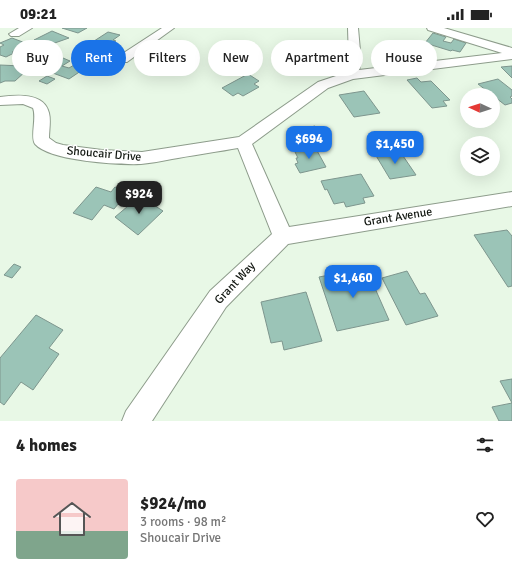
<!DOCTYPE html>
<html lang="en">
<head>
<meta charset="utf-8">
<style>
	body { margin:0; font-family:Signika,sans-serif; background:#f6f6f6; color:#222; height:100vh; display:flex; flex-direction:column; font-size:15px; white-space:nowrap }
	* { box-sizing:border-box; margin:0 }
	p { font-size:13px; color:#767676 }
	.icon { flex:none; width:22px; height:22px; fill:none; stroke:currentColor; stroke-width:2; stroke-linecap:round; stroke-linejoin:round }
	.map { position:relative; height:393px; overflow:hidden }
	.details { display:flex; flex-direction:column; background:#fff; flex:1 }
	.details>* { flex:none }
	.hud { position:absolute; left:12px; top:12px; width:488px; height:36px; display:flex; gap:8px }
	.needle { width:26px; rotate:273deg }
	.controls { position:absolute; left:460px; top:60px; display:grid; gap:8px }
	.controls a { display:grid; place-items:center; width:40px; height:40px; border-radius:50%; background:#fff; box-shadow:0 4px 16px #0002; font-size:20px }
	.price { position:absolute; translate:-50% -34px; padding:0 9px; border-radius:8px; background:#1a73e8; color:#fff; font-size:13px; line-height:26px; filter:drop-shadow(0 1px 2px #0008) }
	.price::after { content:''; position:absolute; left:50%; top:24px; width:12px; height:9px; margin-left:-6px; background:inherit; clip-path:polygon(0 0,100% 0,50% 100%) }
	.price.on { background:#222; color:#fff }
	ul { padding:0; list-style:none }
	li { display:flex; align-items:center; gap:12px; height:100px; padding:0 16px }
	li span { display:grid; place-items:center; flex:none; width:112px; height:80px; border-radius:4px; color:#555 }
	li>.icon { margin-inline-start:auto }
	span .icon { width:48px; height:48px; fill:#fffc; stroke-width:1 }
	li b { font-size:17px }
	h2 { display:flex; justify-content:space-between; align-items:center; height:48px; padding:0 16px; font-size:17px }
	.pill { padding:0 14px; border-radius:18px; background:#fff; box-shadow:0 4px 16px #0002; font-size:14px; line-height:36px }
	.pill.on { background:#1a73e8; color:#fff }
	.status { display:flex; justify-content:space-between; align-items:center; height:28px; padding:0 20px; background:#fff; direction:ltr }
	.status svg { height:11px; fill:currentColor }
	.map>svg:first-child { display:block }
	.building { fill:#9bc4b7; stroke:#7e968e }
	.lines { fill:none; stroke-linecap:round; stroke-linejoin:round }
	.minor-casing { stroke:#8d9c8b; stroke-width:2 }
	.minor { fill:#fff; fill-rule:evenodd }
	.labels { text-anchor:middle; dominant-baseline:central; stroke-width:3; stroke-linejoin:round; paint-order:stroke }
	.street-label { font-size:12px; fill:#121711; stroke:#fff }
</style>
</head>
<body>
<div class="status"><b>09:21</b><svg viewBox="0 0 49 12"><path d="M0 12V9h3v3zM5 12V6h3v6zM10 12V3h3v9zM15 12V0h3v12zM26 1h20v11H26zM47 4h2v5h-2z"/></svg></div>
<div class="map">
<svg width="512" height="393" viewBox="0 0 512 393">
	<rect width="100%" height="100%" fill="#e8f8e6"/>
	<path class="building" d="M62 0H87L78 5Z
		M52 3 69 10 49 17 34 12Z
		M108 4 120 7 113 12 116 13 111 16 107 18 91 15Z
		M433 5 446 9 443 13 451 15 454 11 466 15 460 24 452 22 451 23 425 15Z
		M12 10 28 16 12 24 14 25 6 29 0 27V19L4 17 0 15Z
		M410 17 418 25 407 26 400 19Z
		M28 24 33 25 25 31 20 29Z
		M99 27 110 32 104 36 101 34 99 36 90 32Z
		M63 30 70 33 62 38 69 40 84 31 94 34 69 51 42 41Z
		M0 37 22 38 20 41 27 42 15 53H5L0 55Z
		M512 38V50L501 39Z
		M248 46 259 53 254 56 259 59 243 68 238 65 233 68 222 60Z
		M47 48 55 51 47 56 39 53Z
		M417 50 421 54 431 53 450 72 443 73 447 78 432 80 407 52Z
		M498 51 512 62V68L510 69 512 71V75L505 77 478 56Z
		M364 63 380 85 354 89 339 67Z
		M315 98 322 112 304 115 297 102Z
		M315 119 326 139 300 145 295 136 298 135 296 130H298L295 124Z
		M399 122 416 147 390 151 375 126Z
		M361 146 374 168 363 170 365 175 346 179 344 174 334 176 327 161 325 162 321 153Z
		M96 159 111 164 115 159 128 164 114 181 104 177 92 192 73 185Z
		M140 168 163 183 138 207 115 189Z
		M507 202 512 208V258L508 259 474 207Z
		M14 236 21 239 12 250 4 247Z
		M366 240 389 292 337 303 319 249Z
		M407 243 420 266 425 265 438 288 406 297 382 250Z
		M306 264 322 313 284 322 282 313 271 315 261 274Z
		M36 287 63 302 49 320 59 326 33 362 21 354 4 377 0 374V330Z
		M512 351V393H499L492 379 512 375 500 353Z"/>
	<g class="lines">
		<g class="minor-casing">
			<path id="minor" d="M19 0H32L19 8H11L9 6Z
				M162 0H174L127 34H119L117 31 119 28Z
				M348 0H358L361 34 359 42 502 25 428 2 427 0H444L512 20V31L353 51 328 60 252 116 289 199 512 164V178L288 216 226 279 152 393H122L126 383 210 263 272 206 238 120C216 124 194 127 172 131 162 133 151 135 141 136 119 137 50 133 35 116 30 109 37 90 33 80L23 76 0 77V69C16 67 44 64 49 85 51 93 49 102 49 110L56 115 63 117 102 122 142 124 239 109 318 54 345 45 349 34Z"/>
		</g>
		<use href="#minor" class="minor"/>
	</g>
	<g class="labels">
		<g class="street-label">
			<text transform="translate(104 126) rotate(5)">Shoucair Drive</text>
			<text transform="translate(398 189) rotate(-9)">Grant Avenue</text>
			<text transform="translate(235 255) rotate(-47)">Grant Way</text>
		</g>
	</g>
</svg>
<div class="controls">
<a><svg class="needle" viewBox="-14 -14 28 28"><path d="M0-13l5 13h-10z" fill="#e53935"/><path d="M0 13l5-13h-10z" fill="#767676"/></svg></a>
<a><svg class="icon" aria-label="layers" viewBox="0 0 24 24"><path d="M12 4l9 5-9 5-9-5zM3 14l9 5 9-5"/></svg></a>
</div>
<b class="price" style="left:309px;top:132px">$694</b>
<b class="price" style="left:395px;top:137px">$1,450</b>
<b class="price on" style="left:139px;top:187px">$924</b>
<b class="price" style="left:353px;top:271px">$1,460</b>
<div class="hud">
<a class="pill">Buy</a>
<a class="pill on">Rent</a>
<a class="pill">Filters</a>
<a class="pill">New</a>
<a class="pill">Apartment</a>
<a class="pill">House</a>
</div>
</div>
<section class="details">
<h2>4 homes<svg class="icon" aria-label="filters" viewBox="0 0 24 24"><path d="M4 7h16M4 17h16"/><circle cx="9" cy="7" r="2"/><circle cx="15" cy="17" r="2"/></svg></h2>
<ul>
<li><span style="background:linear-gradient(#f6c9c9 65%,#7fa58c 0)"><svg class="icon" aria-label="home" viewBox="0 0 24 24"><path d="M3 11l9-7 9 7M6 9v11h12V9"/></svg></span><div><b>$924/mo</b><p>3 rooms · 98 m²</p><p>Shoucair Drive</p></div><svg class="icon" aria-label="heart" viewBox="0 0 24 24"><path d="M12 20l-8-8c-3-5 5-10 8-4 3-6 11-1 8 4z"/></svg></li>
</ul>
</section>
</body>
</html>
